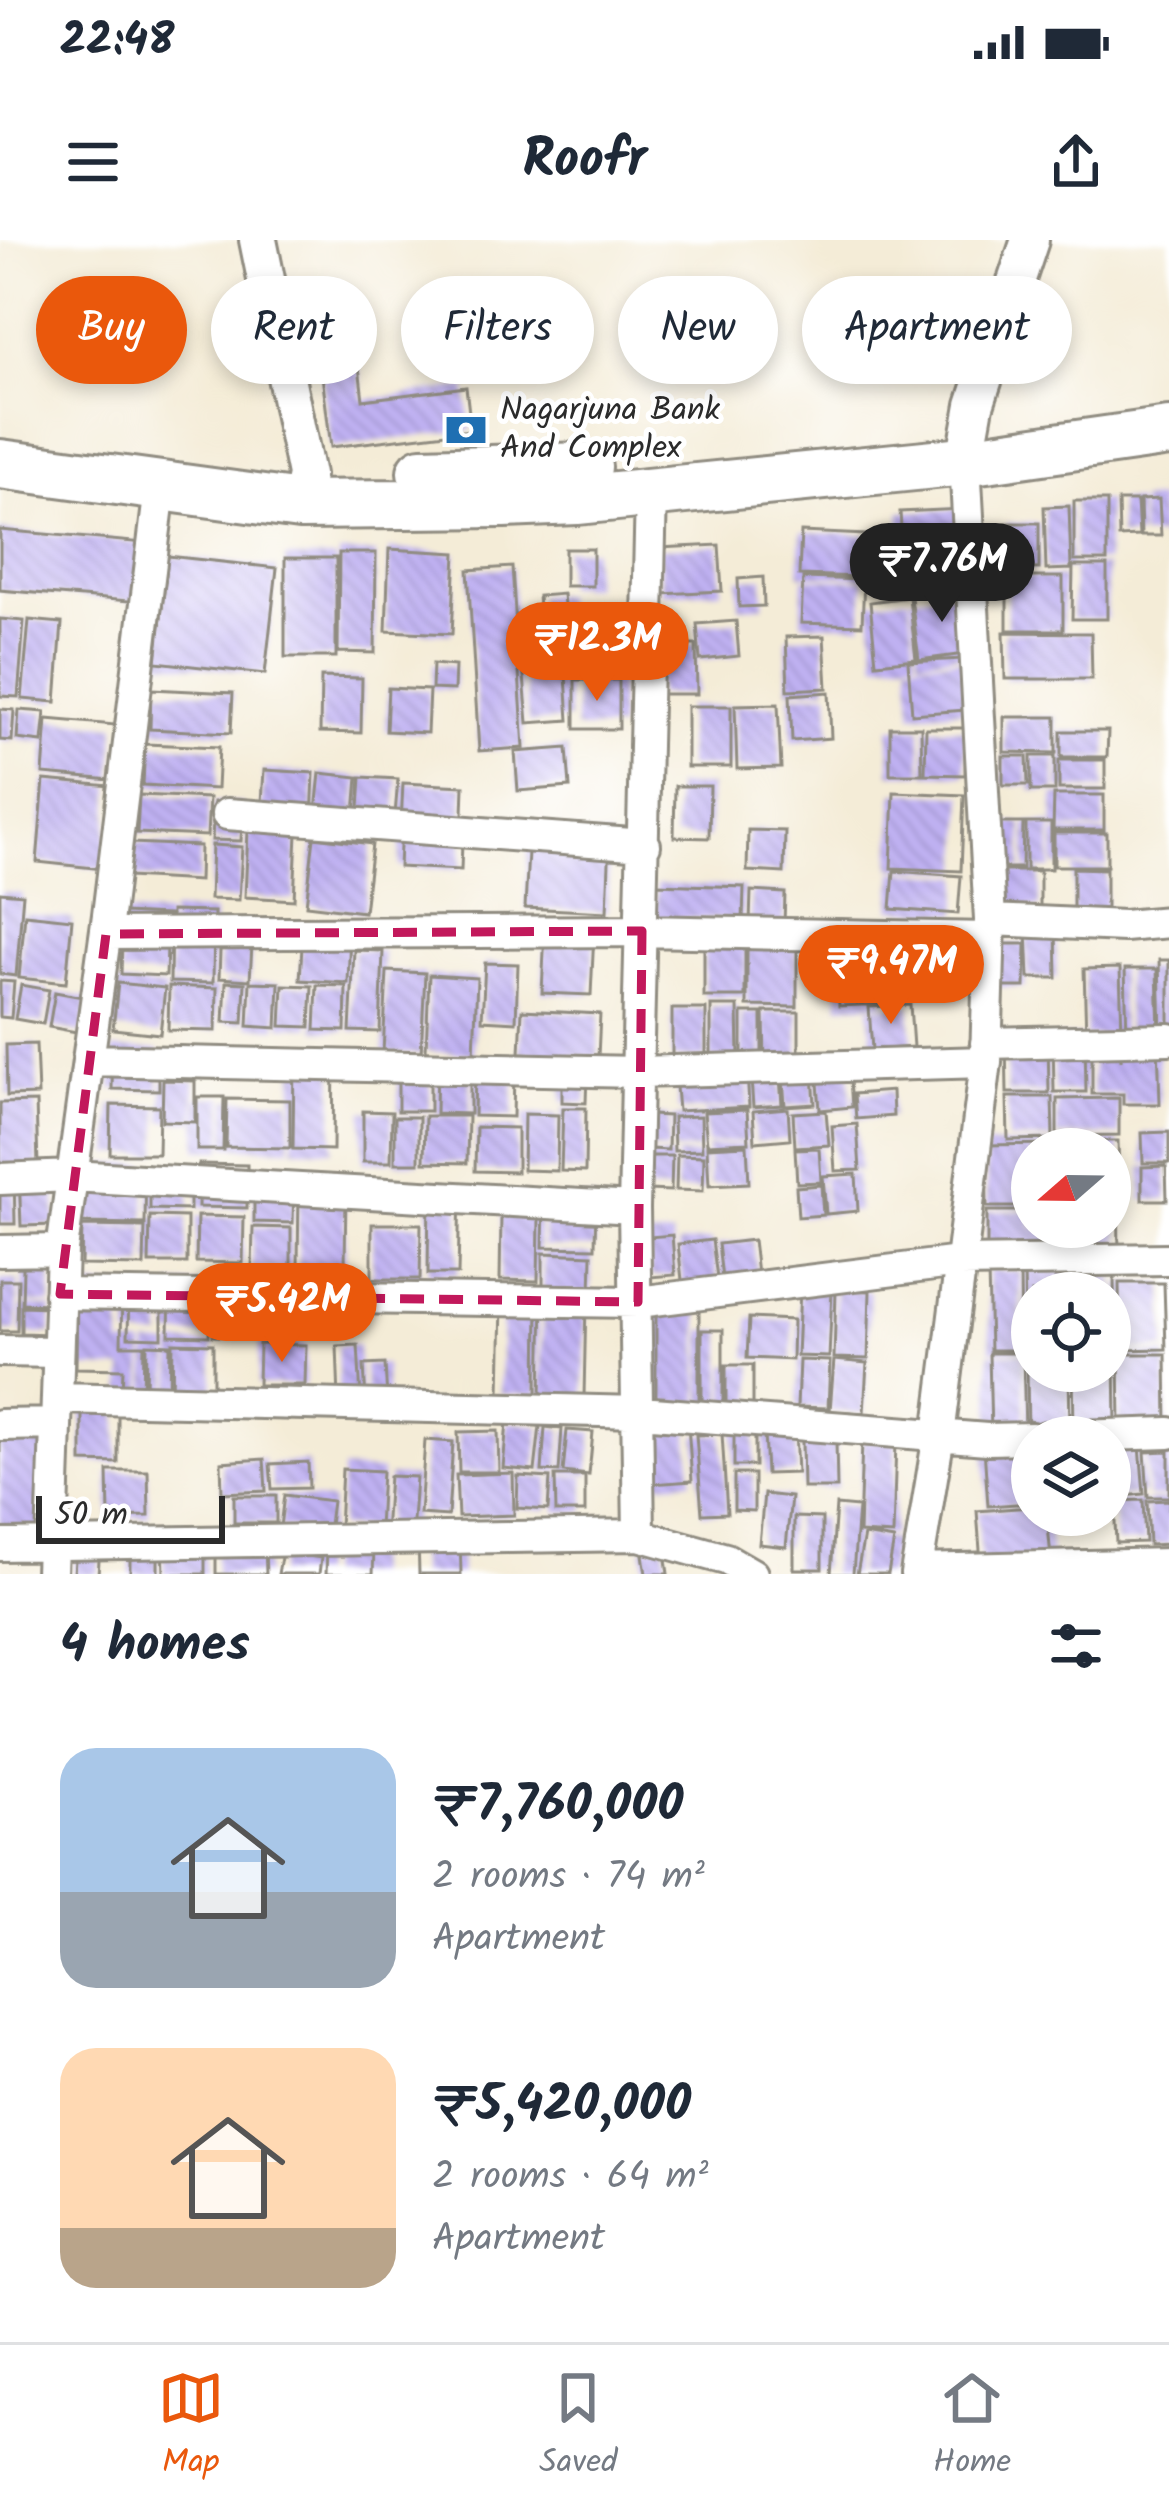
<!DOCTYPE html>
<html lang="en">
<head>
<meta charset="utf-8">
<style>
	body { margin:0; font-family:Kalam,sans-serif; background:#f2f2f3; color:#1f2937; height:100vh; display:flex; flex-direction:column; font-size:45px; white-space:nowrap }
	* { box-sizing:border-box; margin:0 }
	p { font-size:39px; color:#747a83 }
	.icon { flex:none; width:66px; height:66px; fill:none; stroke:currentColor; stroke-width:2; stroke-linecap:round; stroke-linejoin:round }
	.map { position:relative; height:1334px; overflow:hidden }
	.side { display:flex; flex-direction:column; background:#fff; flex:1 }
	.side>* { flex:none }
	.top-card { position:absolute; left:36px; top:36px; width:1098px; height:108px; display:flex; gap:24px }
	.needle { width:78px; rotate:250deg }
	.buttons { position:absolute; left:1011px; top:888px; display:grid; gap:24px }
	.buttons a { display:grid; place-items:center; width:120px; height:120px; border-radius:50%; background:#fff; box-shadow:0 6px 18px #0003; font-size:60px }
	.scale { position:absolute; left:36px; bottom:30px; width:189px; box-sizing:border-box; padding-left:12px; border:6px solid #2b2b2b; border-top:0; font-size:33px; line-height:42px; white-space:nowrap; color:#2b2b2b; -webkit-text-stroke:9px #fff; paint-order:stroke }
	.price { position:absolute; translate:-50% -102px; padding:0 27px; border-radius:42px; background:#ea580c; color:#fff; font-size:39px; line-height:78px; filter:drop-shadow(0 3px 6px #0008) }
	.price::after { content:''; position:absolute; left:50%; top:72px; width:36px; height:27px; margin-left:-18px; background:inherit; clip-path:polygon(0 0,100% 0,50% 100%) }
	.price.on { background:#222; color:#fff }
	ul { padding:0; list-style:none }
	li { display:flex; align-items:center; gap:36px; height:300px; padding:0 60px }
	li span { display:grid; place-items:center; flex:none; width:336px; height:240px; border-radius:36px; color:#555 }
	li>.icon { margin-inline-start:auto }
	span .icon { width:144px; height:144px; fill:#fffc; stroke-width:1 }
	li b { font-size:51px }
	h2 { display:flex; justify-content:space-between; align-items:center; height:144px; padding:0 60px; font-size:51px }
	.chip { padding:0 42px; border-radius:54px; background:#fff; box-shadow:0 6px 18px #0003; font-size:42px; line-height:108px }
	.chip.on { background:#ea580c; color:#fff }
	.status { display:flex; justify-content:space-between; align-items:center; height:84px; padding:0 60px; background:#fff; direction:ltr }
	.status svg { height:33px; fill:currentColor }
	header { display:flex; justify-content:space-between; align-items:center; height:156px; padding:0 60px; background:#fff; font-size:54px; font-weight:600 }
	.menu { display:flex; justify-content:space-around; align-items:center; height:168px; border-top:3px solid #e0e1e3; background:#fff; font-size:33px; color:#747a83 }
	.menu a { display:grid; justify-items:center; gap:6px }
	.menu .on { color:#ea580c }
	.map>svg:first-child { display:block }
	.building { fill:url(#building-back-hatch) }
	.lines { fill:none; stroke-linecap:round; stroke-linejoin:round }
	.minor-casing { stroke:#908c81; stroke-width:36 }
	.tertiary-casing { stroke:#908c81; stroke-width:42 }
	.primary-casing { stroke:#908c81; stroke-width:54 }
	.minor { stroke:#fff; stroke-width:30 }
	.tertiary { stroke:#fff; stroke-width:36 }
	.primary { stroke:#fff; stroke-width:48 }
	.marked { fill:none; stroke:#c2185b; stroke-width:9; stroke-dasharray:24 15; stroke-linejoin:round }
	.labels { text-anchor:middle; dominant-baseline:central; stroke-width:10; stroke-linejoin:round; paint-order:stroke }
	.poi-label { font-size:33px; fill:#2b2b2b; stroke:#fff; text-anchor:start }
</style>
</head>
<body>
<div class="status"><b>22:48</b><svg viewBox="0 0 49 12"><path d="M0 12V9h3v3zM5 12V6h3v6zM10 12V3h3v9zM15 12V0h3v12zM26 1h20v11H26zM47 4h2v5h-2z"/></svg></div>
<header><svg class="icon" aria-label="menu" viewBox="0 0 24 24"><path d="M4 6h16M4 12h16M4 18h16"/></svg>Roofr<svg class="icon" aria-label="share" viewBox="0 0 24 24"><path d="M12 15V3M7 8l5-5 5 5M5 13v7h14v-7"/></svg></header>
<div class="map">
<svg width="1169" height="1334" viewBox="0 0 1169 1334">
	<defs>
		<pattern id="building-back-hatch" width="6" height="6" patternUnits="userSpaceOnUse" patternTransform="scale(3)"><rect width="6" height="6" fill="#bfb1f2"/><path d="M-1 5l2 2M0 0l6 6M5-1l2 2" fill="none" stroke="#a498d0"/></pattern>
	</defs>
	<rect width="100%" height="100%" fill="#fff"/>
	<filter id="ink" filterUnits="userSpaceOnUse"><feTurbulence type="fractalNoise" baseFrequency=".00833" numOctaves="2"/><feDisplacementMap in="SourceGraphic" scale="24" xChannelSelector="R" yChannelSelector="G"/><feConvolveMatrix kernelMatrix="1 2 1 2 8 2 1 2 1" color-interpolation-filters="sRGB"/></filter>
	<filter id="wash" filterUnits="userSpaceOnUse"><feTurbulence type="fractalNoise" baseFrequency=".004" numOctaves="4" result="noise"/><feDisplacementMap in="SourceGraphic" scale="48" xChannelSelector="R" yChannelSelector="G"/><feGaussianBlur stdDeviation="2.7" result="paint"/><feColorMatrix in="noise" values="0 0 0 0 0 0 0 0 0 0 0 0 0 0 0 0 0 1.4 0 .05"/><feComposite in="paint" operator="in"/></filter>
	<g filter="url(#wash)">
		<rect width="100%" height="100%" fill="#f4ecd7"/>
		<g id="blocks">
			<path class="building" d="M351 59 363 160 466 147 471 190 331 207 313 64Z
				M1159 259 1161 296H1141L1140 260Z
				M1074 261H1107V321H1074Z
				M1118 261H1137L1139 296 1119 297Z
				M1069 266 1071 329 1046 330 1044 267Z
				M963 269 967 331 904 335 900 272Z
				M1006 283H1039V329L1006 328Z
				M0 290 145 303 140 362 0 350Z
				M801 292 866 295 864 337 799 335Z
				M719 305 722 351 662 354 659 308Z
				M389 309 456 313 452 394 386 391Z
				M565 309H593V346H565Z
				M339 313H376L375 413 338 412Z
				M168 316 277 328 265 434 156 422Z
				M285 318H336V417H285Z
				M1073 326H1107V379H1072Z
				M512 327 524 508 479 511 468 330Z
				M763 337 764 366 739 367 738 339Z
				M1007 337H1063V390H1007Z
				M803 338 864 340 862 385 801 383Z
				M966 351 973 413 919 420 911 357Z
				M563 354 565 377 540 379 538 356Z
				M909 357 916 419 876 423 870 362Z
				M0 379 24 381 18 457 0 456Z
				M29 380 62 383 56 462 22 459Z
				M736 381 739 416 700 420 697 384Z
				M616 382 619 433 575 436 571 385Z
				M1004 392 1091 393 1092 439H1005Z
				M824 396 827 448 788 450 786 397Z
				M657 405H696L697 454H658Z
				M962 419 966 470 912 474 908 422Z
				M565 422 569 480 528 483 523 425Z
				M433 424 455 426 454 450 432 449Z
				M321 437 362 438 361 493 320 492Z
				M575 440H619V489H575Z
				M388 448 429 450 427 493 386 491Z
				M151 449 233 453 231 493 150 489Z
				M829 452 831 498 792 501 790 455Z
				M778 464 781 528 737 529 735 465Z
				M687 466H731V527H687Z
				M0 469 14 470 12 501 0 500Z
				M19 470 45 472 42 502 17 499Z
				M1004 477H1056V513L1004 512Z
				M47 479 116 485 112 540 43 534Z
				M890 487H921L922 534H890Z
				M926 488H966L965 535 925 534Z
				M1061 491H1108L1107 517H1061Z
				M145 504 219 507 217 549 143 545Z
				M567 508 570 547 518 551 515 512Z
				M1003 516H1027L1028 545H1003Z
				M1031 516H1055V551H1031Z
				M1059 520H1105V549H1059Z
				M264 530 314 533 312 581 261 579Z
				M320 533 358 537 354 585 315 581Z
				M361 537 398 539 394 587 358 584Z
				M44 540 111 546 104 629 37 622Z
				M403 543 464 546 461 630 399 627Z
				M675 546H710L709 598 674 597Z
				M894 552 964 555 961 631 891 628Z
				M139 555 209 558 207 596 137 593Z
				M1054 555H1104V590H1053Z
				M214 562 243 563 241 601 212 600Z
				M998 583H1023L1022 628H998Z
				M1026 583H1051V629H1026Z
				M748 590 785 591 784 633 747 631Z
				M248 591 297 593 294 660 245 657Z
				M529 593 610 597 607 672 525 668Z
				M1054 593H1107V626H1054Z
				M314 597 372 604 364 672 306 665Z
				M131 603 200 606 199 641 129 637Z
				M212 605 242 607 239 660 210 659Z
				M1073 628 1106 629V681L1073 680Z
				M894 631 961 636 958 674 891 669Z
				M993 631H1040V667H993Z
				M657 644 744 647 743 680 656 677Z
				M751 651 785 653 784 684 750 683Z
				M0 652 23 654 16 736 0 734Z
				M171 671 214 672 213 743 170 742Z
				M123 673 168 675 166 736 121 734Z
				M25 674 72 679 66 743 19 738Z
				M221 685 253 687 250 740 219 738Z
				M880 687 885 764 839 766 834 690Z
				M1056 689 1057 738H1029L1027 690Z
				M303 690 350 692 348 743 300 740Z
				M545 691 594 693 591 755 542 753Z
				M704 704H745V757H704Z
				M996 704H1026L1025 747H996Z
				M747 707H797V767L747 766Z
				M354 710 383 711 380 792 350 791Z
				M1159 720H1169V792L1161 793Z
				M485 723 518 724 516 782 482 780Z
				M1120 728 1122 795 1086 796 1084 729Z
				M1125 729H1157L1159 794 1127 795Z
				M387 731 425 733 421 814 383 813Z
				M429 735 477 738 474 814 426 811Z
				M0 741 14 742 11 778 0 777Z
				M226 742 245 743 243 783 224 782Z
				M250 742 279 743 277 788 248 786Z
				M118 743 165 748 160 794 113 789Z
				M21 745 49 750 43 784 15 779Z
				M283 745 312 746 310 787 281 786Z
				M317 745 346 746 345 791 315 790Z
				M169 746 217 748 216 791 168 790Z
				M55 752 88 758 82 793 49 787Z
				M910 765 913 807 872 810 869 767Z
				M711 766H738L739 819H711Z
				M672 769H706V818H672Z
				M522 770 600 774 598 817 520 813Z
				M764 772H799V826H765Z
				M742 773H762V823H742Z
				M1085 796 1086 852H1054L1053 797Z
				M1006 797H1048L1049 853H1007Z
				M1120 802 1121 820 1122 802H1158L1160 864H1123V854H1092V803Z
				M36 804 38 855 7 856 6 805Z
				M113 809 159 810V850L112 849Z
				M294 815 334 816 333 910 293 909Z
				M437 823 470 824V874L436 873Z
				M398 824 430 825V871H398Z
				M849 827 852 867 820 870 817 829Z
				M747 830 749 867 678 871 675 834Z
				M475 831 514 832 513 877 474 876Z
				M562 832 587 833 586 863 562 862Z
				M813 835 815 864 785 866 783 837Z
				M780 837 782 865 753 867 751 838Z
				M163 840 195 841V882L162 881Z
				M892 851 893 876 856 879 854 854Z
				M197 857H224L223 910H197Z
				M1007 857H1052L1053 899 1008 900Z
				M1119 858V895L1057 896V859Z
				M227 859 290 860V908L226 907Z
				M36 862 38 925 0 926V863Z
				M111 865 159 866 158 914H110Z
				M563 868H586L585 932 561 931Z
				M788 868 790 899 755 902 753 871Z
				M747 870 749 902 707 904 704 872Z
				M363 871 392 872 391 922H363Z
				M826 871 829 905 795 907 793 873Z
				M524 874 558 875 557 931 523 930Z
				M650 875 669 876 668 910 649 909Z
				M425 876H468L467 923 424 922Z
				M701 876 702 910 674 911 673 877Z
				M395 877H419V923H395Z
				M857 884 860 930 835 931 832 886Z
				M476 887 517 888V932L475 931Z
				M1169 892V923H1143L1142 893Z
				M1057 901H1118L1119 932H1110V909H1057Z
				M1052 904 1053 909H1032V967H987L986 905Z
				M747 905 749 943 709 945 707 907Z
				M819 908 821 942 797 943 795 909Z
				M677 915 704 916 703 951 676 950Z
				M649 916H672L671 951 648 950Z
				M83 923 146 924 145 984 82 983Z
				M199 924 247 925V968L198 967Z
				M1166 926 1167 960H1142V927Z
				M150 929 190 930V970L150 969Z
				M54 931 56 985 21 986 19 932Z
				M254 933 294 934 293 983 254 982Z
				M0 934H14L15 984H0Z
				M856 934 858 971 826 974 823 936Z
				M1118 935 1119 1017 1058 1018V987H1110V936Z
				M821 945 823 975 798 977 796 947Z
				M299 948 346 949 345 1028H298Z
				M429 951H460L458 1034H428Z
				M544 958 596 959 595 1008 543 1007Z
				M987 971H1032V987H1055V1006L987 1007Z
				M150 976 187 977V1023H149Z
				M197 976 244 977 243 1023 196 1022Z
				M501 976 539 978 538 1041 500 1040Z
				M372 984H421L420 1039H372Z
				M82 986 145 987 144 1026 81 1025Z
				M253 987 291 988V1030L252 1029Z
				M672 995 675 1035 651 1037 648 997Z
				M24 996H52L51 1064 22 1063Z
				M712 1000 718 1045 683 1049 678 1004Z
				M753 1000 757 1034 722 1038 718 1004Z
				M543 1013 592 1015 591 1053 543 1052Z
				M1067 1030 1068 1053H1032V1126H1026L1024 1031Z
				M988 1031H1020L1021 1110H990Z
				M1114 1035 1115 1111H1110V1053H1073L1072 1036Z
				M0 1040H18L17 1091H0Z
				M1119 1043H1164L1166 1109 1120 1110Z
				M170 1044 210 1045 209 1096 169 1095Z
				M214 1044 253 1045 252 1097 213 1096Z
				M77 1046 122 1047 121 1105H144L143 1153 122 1152 123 1129 76 1128Z
				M129 1049 162 1050V1098L128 1097Z
				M800 1049 832 1050 829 1117 797 1116Z
				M836 1050 870 1051 868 1119 834 1118Z
				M543 1058 586 1060 584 1157 541 1156Z
				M656 1061H699V1163H656Z
				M502 1062 538 1063 537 1155 500 1154Z
				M21 1066 51 1067V1094L21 1093Z
				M749 1078 793 1080 792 1120 747 1118Z
				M702 1090H723V1166H702Z
				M173 1103 213 1104V1156H172Z
				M147 1104 170 1105 169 1152 146 1151Z
				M259 1104 306 1105 305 1145H258Z
				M358 1105 361 1159 339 1160 337 1106Z
				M989 1113H1023L1025 1193H991Z
				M1119 1114H1166L1167 1186 1120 1187Z
				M1110 1116H1115L1116 1188 1074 1189 1073 1131H1110Z
				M799 1120 830 1121 828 1168 797 1167Z
				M834 1120 867 1123 864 1173 830 1171Z
				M385 1124 387 1160 366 1161 364 1125Z
				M726 1125H753V1166H726Z
				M1027 1130 1069 1131 1070 1191 1028 1192Z
				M82 1170H118V1223L82 1222Z
				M507 1182 540 1186 535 1231 503 1228Z
				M688 1184 692 1241 651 1244 647 1187Z
				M545 1187 562 1189 559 1232 542 1231Z
				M567 1190 593 1192 589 1235 563 1232Z
				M734 1190H755V1226H734Z
				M498 1191 499 1232H459L458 1192Z
				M795 1191 797 1233 766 1234 764 1193Z
				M722 1194 727 1273 702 1274 696 1195Z
				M1139 1194 1144 1254 1114 1257 1110 1197Z
				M0 1199H46L44 1291H0Z
				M425 1200 453 1202 448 1276 420 1274Z
				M836 1200 837 1248H803L802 1201Z
				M862 1200 896 1202 893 1295 859 1293Z
				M1032 1205V1263L988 1266 984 1208Z
				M1169 1211V1257H1148L1145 1212Z
				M264 1219 266 1251 222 1253 221 1222Z
				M308 1222 309 1248 272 1249 270 1224Z
				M342 1229 382 1231 379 1288 339 1287Z
				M108 1231H148L149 1276 109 1277Z
				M513 1233 514 1275 458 1277 456 1235Z
				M734 1234H754V1271L734 1270Z
				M389 1236 416 1237 412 1296 385 1293Z
				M518 1236 550 1238 548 1270 517 1268Z
				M555 1236H585V1272H556Z
				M764 1254 791 1257 786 1307 759 1304Z
				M284 1255 332 1261 328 1293 280 1287Z
				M234 1256H276V1283H234Z
				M1143 1260 1145 1302 1116 1303 1114 1261Z
				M1169 1260V1304L1149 1305 1147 1261Z
				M836 1265 858 1267 853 1334H831Z
				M1032 1267V1275H1047L1051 1318 981 1323 977 1271Z
				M794 1277 822 1278V1329H794Z
				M864 1295 894 1300 888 1334H857Z
				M460 1297 461 1334H419L418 1298Z
				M205 1302V1334H164L163 1303Z
				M130 1303H158V1334H130Z
				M76 1305 100 1307 98 1334H74Z
				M664 1305 668 1334H646L642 1308Z
				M216 1306H265L266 1334H216Z
				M327 1308 374 1310 373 1334H326Z
				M282 1312 321 1318 319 1334H278Z"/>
		</g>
	</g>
	<g filter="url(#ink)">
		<use href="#blocks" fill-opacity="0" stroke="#908c81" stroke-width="3"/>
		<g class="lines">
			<g class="minor-casing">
				<path id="minor" d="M227 574 645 605
					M990 680 1124 686 1169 682
					M106 694 642 691 989 698
					M986 803 1169 799
					M88 820 638 832 986 822
					M0 939 72 936 634 968
					M0 1011 62 1010
					M60 1054 638 1062 959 1022 1169 1019
					M0 1111 58 1112
					M57 1158 640 1172 987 1199 1032 1198
					M0 1185 56 1184
					M1046 1197 1169 1193
					M639 1295 634 968 651 253
					M0 1305 639 1295 726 1319 752 1334
					M917 1330 1169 1324
					M51 1334 62 1010 108 675 160 248
					M916 1334 939 1195 986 822 990 680 965 221"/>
			</g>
			<g class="tertiary-casing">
				<path id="tertiary" d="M258 0 306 235 300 265
					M965 221 975 165 1030 0"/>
			</g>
			<g class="primary-casing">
				<path id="primary" d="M0 224 300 265 504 263 577 260 965 221 1169 192
					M422 232 587 227"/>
			</g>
			<use href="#minor" class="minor"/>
			<use href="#tertiary" class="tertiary"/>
			<use href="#primary" class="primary"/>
		</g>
	</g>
	<path class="marked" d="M642 691 638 1062 60 1054 106 694Z"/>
	<defs>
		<g id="bank-bare" transform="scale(3.24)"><path d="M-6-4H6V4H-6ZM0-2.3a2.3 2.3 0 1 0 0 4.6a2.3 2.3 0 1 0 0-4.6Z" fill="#1f6fb2" stroke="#fff" stroke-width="2.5" paint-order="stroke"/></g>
	</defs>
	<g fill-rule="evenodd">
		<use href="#bank-bare" x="466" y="190"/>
	</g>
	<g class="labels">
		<g class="poi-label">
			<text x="500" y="171">Nagarjuna Bank<tspan x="500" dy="38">And Complex</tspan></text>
		</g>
	</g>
</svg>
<div class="buttons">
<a><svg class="needle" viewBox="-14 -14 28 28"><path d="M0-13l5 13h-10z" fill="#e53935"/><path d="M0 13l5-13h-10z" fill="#747a83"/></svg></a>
<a><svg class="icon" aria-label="locate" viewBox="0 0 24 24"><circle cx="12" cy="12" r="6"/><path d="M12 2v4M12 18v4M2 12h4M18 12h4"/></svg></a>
<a><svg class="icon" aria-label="layers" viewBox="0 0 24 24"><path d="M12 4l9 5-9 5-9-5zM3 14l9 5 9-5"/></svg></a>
</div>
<div class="scale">50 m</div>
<b class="price on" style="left:942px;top:385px">₹7.76M</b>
<b class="price" style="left:597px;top:464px">₹12.3M</b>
<b class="price" style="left:891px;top:787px">₹9.47M</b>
<b class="price" style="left:282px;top:1125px">₹5.42M</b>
<div class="top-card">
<a class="chip on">Buy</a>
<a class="chip">Rent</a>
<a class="chip">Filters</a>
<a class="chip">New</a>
<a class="chip">Apartment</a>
</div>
</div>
<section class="side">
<h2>4 homes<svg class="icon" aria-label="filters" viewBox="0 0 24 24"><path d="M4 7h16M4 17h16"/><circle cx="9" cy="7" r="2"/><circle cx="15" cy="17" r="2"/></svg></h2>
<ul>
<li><span style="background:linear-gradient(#a9c7e8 60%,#9aa5b1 0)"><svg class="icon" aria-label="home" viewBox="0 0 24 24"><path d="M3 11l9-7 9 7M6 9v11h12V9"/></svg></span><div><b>₹7,760,000</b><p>2 rooms · 74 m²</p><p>Apartment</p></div></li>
<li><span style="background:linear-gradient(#ffd9b3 75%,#b9a48a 0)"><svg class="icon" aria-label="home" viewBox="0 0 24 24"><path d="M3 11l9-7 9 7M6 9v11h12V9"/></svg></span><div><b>₹5,420,000</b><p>2 rooms · 64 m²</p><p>Apartment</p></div></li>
</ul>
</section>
<nav class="menu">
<a class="on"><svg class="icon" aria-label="map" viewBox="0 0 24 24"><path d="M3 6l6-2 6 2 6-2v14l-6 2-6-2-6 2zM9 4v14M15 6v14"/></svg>Map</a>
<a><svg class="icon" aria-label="saved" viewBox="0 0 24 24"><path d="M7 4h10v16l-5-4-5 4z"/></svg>Saved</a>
<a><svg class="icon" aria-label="home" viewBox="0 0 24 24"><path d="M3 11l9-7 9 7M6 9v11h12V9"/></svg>Home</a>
</nav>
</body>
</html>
